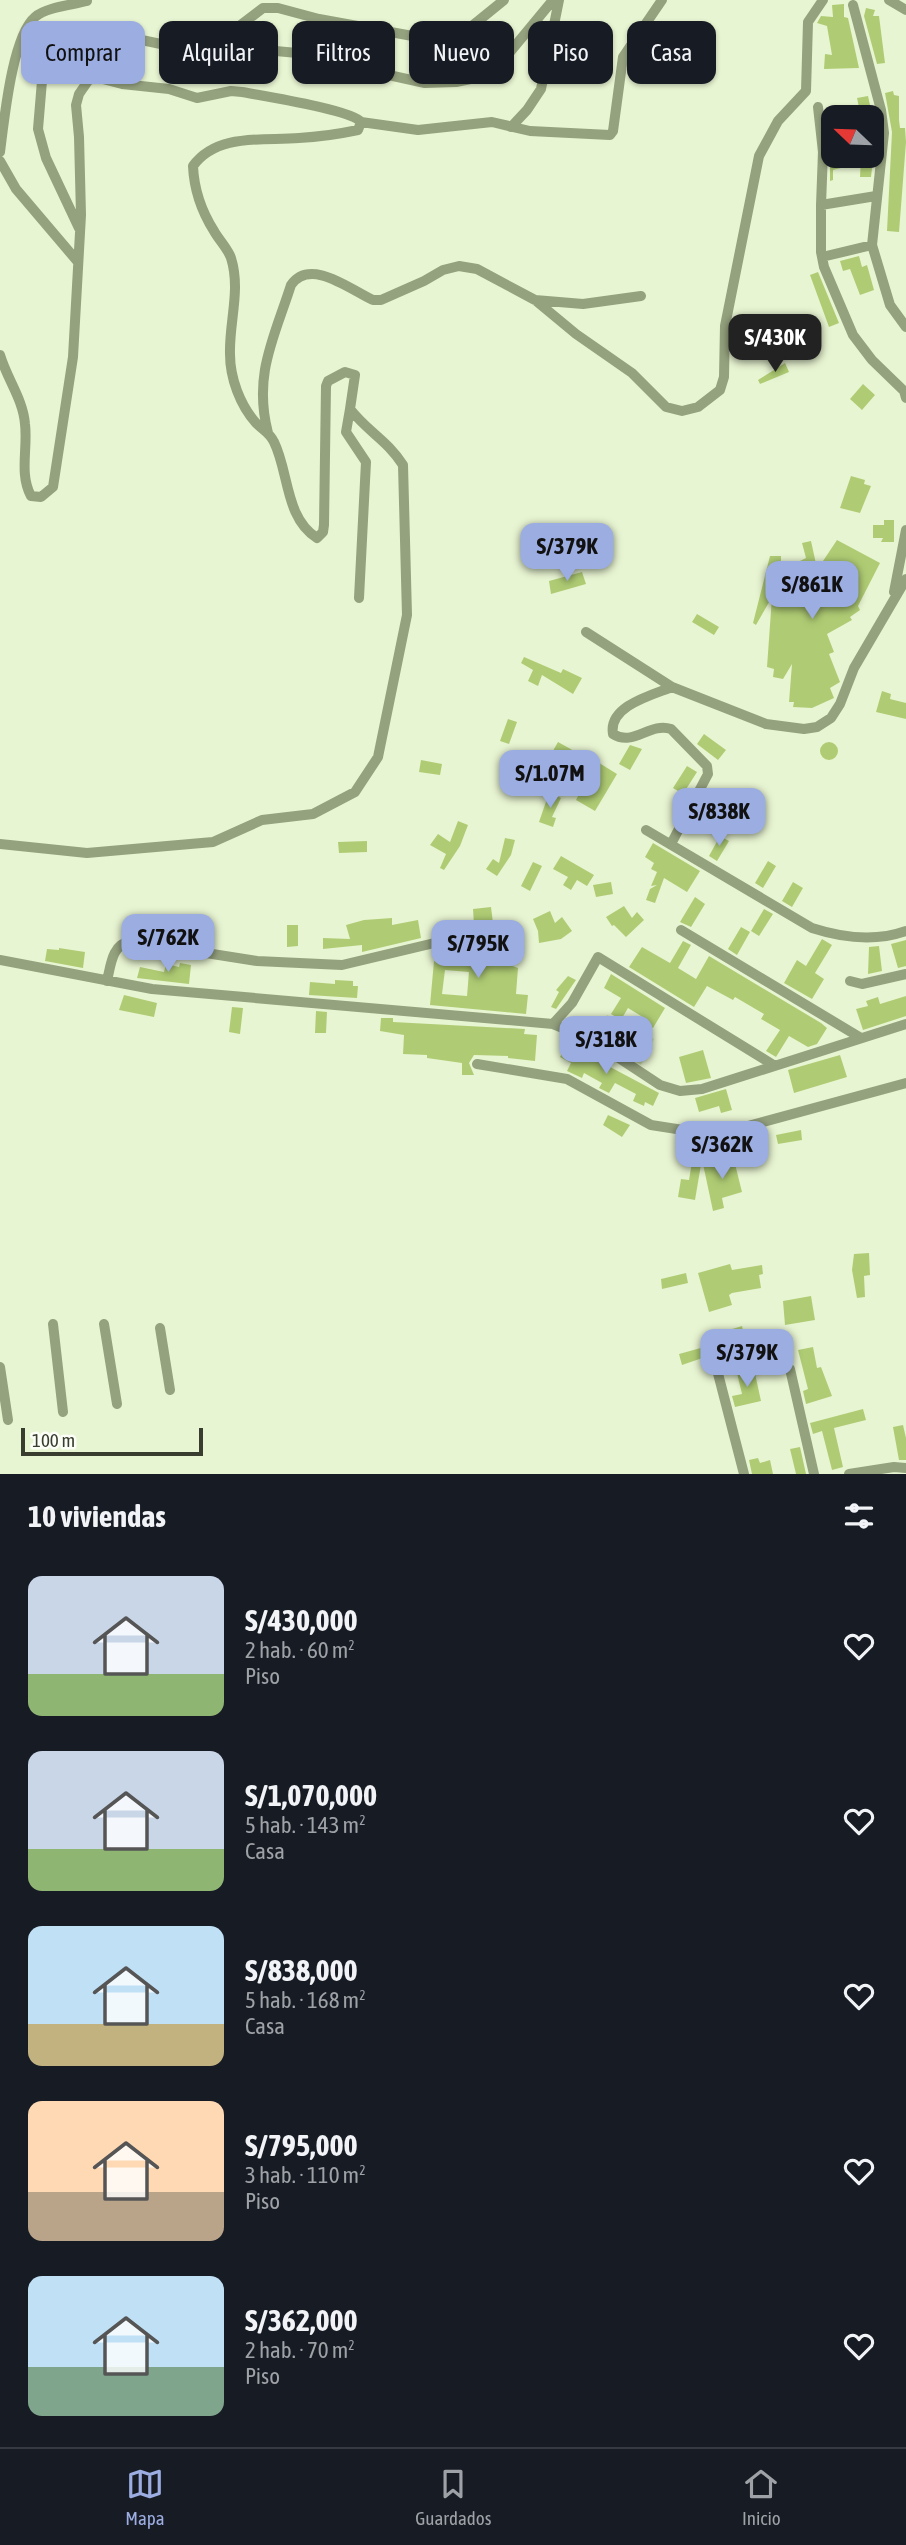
<!DOCTYPE html>
<html lang="es">
<head>
<meta charset="utf-8">
<style>
	body { margin:0; font-family:"Asap Condensed",sans-serif; background:#242831; color:#f1f3f6; height:100vh; display:flex; flex-direction:column; font-size:26px; white-space:nowrap }
	* { box-sizing:border-box; margin:0 }
	p { font-size:23px; color:#9ea1a6 }
	.icon { flex:none; width:38px; height:38px; fill:none; stroke:currentColor; stroke-width:2; stroke-linecap:round; stroke-linejoin:round }
	.map { position:relative; height:1474px; overflow:hidden }
	.drawer { display:flex; flex-direction:column; background:#171b24; flex:1 }
	.drawer>* { flex:none }
	.banner { position:absolute; left:21px; top:21px; width:864px; height:63px; display:flex; gap:14px }
	.needle { width:46px; rotate:293deg }
	.tools { position:absolute; left:821px; top:105px; display:grid; gap:14px }
	.tools a { display:grid; place-items:center; width:63px; height:63px; border-radius:14px; background:#171b24; box-shadow:0 2px 5px #0004; font-size:35px }
	.scale { position:absolute; left:21px; bottom:18px; width:182px; box-sizing:border-box; padding-left:7px; border:4px solid #383d2f; border-top:0; font-size:19px; line-height:24px; white-space:nowrap; color:#383d2f; -webkit-text-stroke:5px #fbfef7; paint-order:stroke }
	.price { position:absolute; translate:-50% -60px; padding:0 16px; border-radius:14px; background:#9cade2; color:#111; font-size:23px; line-height:46px; filter:drop-shadow(0 2px 4px #0008) }
	.price::after { content:''; position:absolute; left:50%; top:42px; width:21px; height:16px; margin-left:-10px; background:inherit; clip-path:polygon(0 0,100% 0,50% 100%) }
	.price.selected { background:#222; color:#fff }
	ul { padding:0; list-style:none }
	li { display:flex; align-items:center; gap:21px; height:175px; padding:0 28px }
	li span { display:grid; place-items:center; flex:none; width:196px; height:140px; border-radius:14px; color:#555 }
	li>.icon { margin-inline-start:auto }
	span .icon { width:84px; height:84px; fill:#fffc; stroke-width:1 }
	li b { font-size:30px }
	h2 { display:flex; justify-content:space-between; align-items:center; height:84px; padding:0 28px; font-size:30px }
	.pill { padding:0 24px; border-radius:14px; background:#171b24; box-shadow:0 2px 5px #0004; font-size:24px; line-height:63px }
	.pill.selected { background:#9cade2; color:#111 }
	.tabs { display:flex; justify-content:space-around; align-items:center; height:98px; border-top:2px solid #363941; background:#171b24; font-size:19px; color:#9ea1a6 }
	.tabs a { display:grid; justify-items:center; gap:4px }
	.tabs .selected { color:#9cade2 }
	.map>svg:first-child { display:block }
	.green { fill:#cfe4ab }
	.building { fill:#afcc74; fill-rule:evenodd }
	.lines { fill:none; stroke-linecap:round; stroke-linejoin:round }
	.street { stroke:#95a27e; stroke-width:10 }
</style>
</head>
<body>
<div class="map">
<svg width="906" height="1474" viewBox="0 0 906 1474">
	<rect width="100%" height="100%" fill="#e8f5d2"/>
	<path class="green" d="M607 1015 654 1039 641 1065 594 1040Z"/>
	<path class="building" d="M844 4V17L848 18 859 68 824 69 825 54 832 55 827 26 817 23 821 16 833 17 832 5Z
		M866 8 875 10 873 16H879L885 63 877 64 864 16Z
		M893 91 894 95 899 96V120L900 128H905L906 142 899 232 887 231 892 132 885 93Z
		M868 96 876 133 871 177H860L861 156H872V117H861L857 98Z
		M833 147V156H841L845 167 833 170V180L830 181V148Z
		M859 256 862 267 867 265 874 290 860 295 850 269 843 271 840 261Z
		M818 272 839 323 829 327 810 275Z
		M785 363 789 372 760 384 758 380Z
		M863 384 875 395 862 410 850 399Z
		M851 476 865 480 864 484 871 486 860 513 840 508Z
		M884 520H894V542H881L883 538H873V525H884Z
		M837 540 880 563 858 606 860 610 850 617 852 620 827 634 834 652 829 654 840 682 830 688 834 698 812 708 793 707 794 702H789L792 664 783 679 773 677 774 669 767 667 772 597 756 625 753 623 770 556H781V569L785 567 783 593 787 594 785 602 813 593 798 562 806 558 802 543 811 541 824 600 854 578 823 561Z
		M582 572 586 584 551 594 549 581Z
		M697 614 719 627 714 635 692 622Z
		M524 657 561 673 563 669 582 678 573 694 542 675 538 686 528 681 533 670 521 663Z
		M882 691 891 694 890 699 906 703V719L876 712Z
		M508 719 517 722 509 744 500 741Z
		M704 734 726 750 718 760 697 744Z
		M558 742 576 752 564 773 546 763Z
		M820 751a9 9 0 1 1 18 0a9 9 0 1 1-18 0Z
		M630 745 642 749 630 770 619 764Z
		M421 760 442 764 440 775 419 772Z
		M596 761 617 774 595 811 576 800Z
		M687 766 697 772 683 794 673 788Z
		M549 793 561 798 552 817 556 818 553 827 539 822Z
		M458 821 468 825 460 846 444 870 440 868 446 854 430 845 438 834 450 842Z
		M720 836 729 841 717 861 709 856Z
		M505 838 515 840 511 855 497 876 486 869 493 859 499 863Z
		M367 841V852L339 853 338 842Z
		M653 843 700 871 687 892 664 878 655 903 646 900 650 889 657 885 651 886 657 872 651 869 654 863 645 857Z
		M561 856 594 875 587 886 577 880 571 890 563 885 568 877 553 869Z
		M768 861 776 866 763 888 755 883Z
		M533 862 542 866 530 891 521 886Z
		M611 882 613 894 596 897 593 885Z
		M793 882 803 888 792 907 782 901Z
		M695 897 705 904 691 927 680 922Z
		M624 906 632 918 637 912 644 920 626 937 614 925 612 926 606 917Z
		M491 907 493 923 474 925 473 909Z
		M764 909 773 914 759 936 751 931Z
		M550 911 555 923 562 917 572 931 561 939 539 943 538 931 533 919Z
		M392 918V925L418 920 421 938 362 952V945L323 949V938L350 939 346 925 364 920Z
		M287 925H298V946L287 947Z
		M741 927 750 932 737 955 728 949Z
		M822 939 832 945 815 973 824 979 812 999 784 983 797 960 806 966Z
		M479 940 511 943 510 965 518 968 516 994 528 995 526 1014 430 1005 434 961 438 962 439 951 445 952V949L452 947 455 952 472 954 473 942ZM445 970 469 972 467 996 442 994Z
		M906 940V966L898 968 891 944Z
		M683 941 691 945 678 968 696 979 709 956 821 1023 827 1028 817 1044 808 1047 789 1036 776 1057 766 1051 780 1030 761 1019 764 1014 735 997 733 1000 707 986 694 1007 629 967 642 947 670 963Z
		M879 946 882 971 868 974 869 947Z
		M59 948 85 952 83 968 45 961 47 949 59 950Z
		M180 963 191 965 189 984 137 978 140 967 164 972 166 964 179 967Z
		M611 974 665 1008 653 1028 644 1023 646 1019 628 1008 621 1020 611 1014 621 998 604 988Z
		M568 976 576 980 556 1009 551 1007 559 992 556 990Z
		M335 980 353 981V986H358L357 998 309 995 310 982 335 984Z
		M124 995 157 1003 154 1017 119 1010Z
		M906 996V1016L863 1030 856 1009 868 1006 866 1001 878 997 880 1004Z
		M232 1007 243 1008 240 1034 229 1032Z
		M316 1011 327 1012 326 1033H315Z
		M381 1018H393V1022L525 1029 524 1034 537 1035 535 1061 508 1058V1056L474 1055 469 1063 474 1075H462V1063L427 1058V1055L403 1054 404 1035 380 1031Z
		M567 1044 659 1093 653 1106 645 1102 644 1106 633 1101 636 1094 615 1083 609 1093 599 1088 602 1083 584 1073 582 1078 567 1071 571 1063 560 1057Z
		M703 1050 711 1078 686 1083 679 1057Z
		M840 1055 847 1077 794 1093 788 1070Z
		M726 1089 732 1110 721 1113 719 1106 699 1112 695 1098Z
		M608 1115 630 1125 622 1137 603 1125Z
		M801 1130 802 1140 778 1144 776 1135Z
		M693 1140 705 1141 695 1200 678 1197 681 1179 689 1180 693 1156H689Z
		M733 1156 742 1192 722 1198 724 1208 713 1211 703 1164Z
		M869 1253 870 1275 864 1276 865 1297 857 1298 852 1270 854 1254Z
		M730 1264 732 1270 762 1265 763 1274 759 1275 761 1288 732 1293 729 1295 732 1305 709 1312 698 1273Z
		M686 1273 688 1283 662 1289 661 1279Z
		M811 1296 815 1320 785 1325 783 1301Z
		M742 1326 747 1348 714 1354 682 1365 679 1354 719 1343 716 1334Z
		M813 1347 817 1368 821 1367 832 1396 806 1404 803 1391 808 1389 798 1350Z
		M754 1369 761 1401 735 1407 732 1396 742 1394 737 1373Z
		M863 1409 866 1420 834 1428 843 1467 832 1470 822 1431 813 1434 810 1423Z
		M903 1425 906 1438V1460H899L893 1427Z
		M800 1447 806 1474H796L790 1449Z
		M758 1458 760 1463 770 1460 773 1474H752L749 1460Z"/>
	<g class="lines">
		<path class="street" d="M889 0 906 10
			M853 5 881 110 884 133 872 245 890 305 906 327
			M206 48 213 56 254 49 308 54 352 67 425 83 456 82 485 76 510 52 553 0
			M818 107 823 152 821 205V252L824 267 853 335 872 360 904 391 906 398
			M361 122 418 130 492 122 530 131 610 135 613 131 623 57 662 0
			M511 127 527 110 541 89 559 0
			M0 152C4 122 12 36 35 17 47 7 72 5 87 1
			M0 161 16 189 78 262
			M821 205 876 196
			M79 228 46 158 38 129 43 69 48 55 58 42 70 34 108 33 180 48H206L217 43 263 8H278L319 19 451 43 504 0
			M822 257 872 245
			M535 300 583 304 641 296
			M0 355C7 379 23 399 25 424 28 448 19 474 31 496L41 497 53 487 73 357 81 215 79 137 76 105 79 94 88 81 95 77 122 84 169 89 197 98 231 91 242 92C263 96 352 110 361 122L358 130C339 134 318 137 299 138 263 141 217 133 193 166 194 189 202 212 214 231 219 240 228 249 231 258 241 290 229 322 230 354 230 378 240 405 256 423 263 430 270 433 274 442 289 472 285 518 317 538L323 532 324 525 326 386 328 381 345 372 355 375 350 409C368 432 387 440 403 465L407 615 378 757 355 792 313 814 262 820 213 842 87 853 0 844
			M350 409 346 432 366 462 359 598
			M268 433C253 375 274 338 291 285 310 257 351 290 373 300H381L424 281 443 270 459 266 477 269 535 300 576 334 632 373 666 407 682 411 698 407 720 390 724 377 725 326 759 156 778 121 806 91 808 22 823 0
			M894 592 906 530
			M586 632 672 687
			M646 830 812 928C843 938 875 942 906 931
			M671 844 708 774 707 766 671 729C650 722 633 747 613 734 608 706 652 695 672 687L766 724 804 729 817 727 831 718 840 704 854 668 906 579
			M681 930 861 1038
			M0 960 152 989 553 1024 575 1033 616 1056 660 1085 680 1091 702 1089 906 1024
			M107 981C111 964 112 945 130 941L257 961 342 965 489 930
			M850 981 862 984 906 974
			M553 1024 572 1003 598 957 775 1066
			M477 1064 567 1079 651 1125 715 1135 906 1083
			M53 1324 63 1412
			M104 1324 117 1404
			M160 1328 170 1390
			M715 1362 744 1474
			M0 1367 8 1420
			M790 1369 814 1474
			M849 1474 894 1467 906 1468"/>
	</g>
</svg>
<div class="tools">
<a><svg class="needle" viewBox="-14 -14 28 28"><path d="M0-13l5 13h-10z" fill="#e53935"/><path d="M0 13l5-13h-10z" fill="#9ea1a6"/></svg></a>
</div>
<div class="scale">100 m</div>
<b class="price selected" style="left:775px;top:374px">S/430K</b>
<b class="price" style="left:567px;top:583px">S/379K</b>
<b class="price" style="left:812px;top:621px">S/861K</b>
<b class="price" style="left:550px;top:810px">S/1.07M</b>
<b class="price" style="left:719px;top:848px">S/838K</b>
<b class="price" style="left:168px;top:974px">S/762K</b>
<b class="price" style="left:478px;top:980px">S/795K</b>
<b class="price" style="left:606px;top:1076px">S/318K</b>
<b class="price" style="left:722px;top:1181px">S/362K</b>
<b class="price" style="left:747px;top:1389px">S/379K</b>
<div class="banner">
<a class="pill selected">Comprar</a>
<a class="pill">Alquilar</a>
<a class="pill">Filtros</a>
<a class="pill">Nuevo</a>
<a class="pill">Piso</a>
<a class="pill">Casa</a>
</div>
</div>
<section class="drawer">
<h2>10 viviendas<svg class="icon" aria-label="filters" viewBox="0 0 24 24"><path d="M4 7h16M4 17h16"/><circle cx="9" cy="7" r="2"/><circle cx="15" cy="17" r="2"/></svg></h2>
<ul>
<li><span style="background:linear-gradient(#c9d6e8 70%,#8fb573 0)"><svg class="icon" aria-label="home" viewBox="0 0 24 24"><path d="M3 11l9-7 9 7M6 9v11h12V9"/></svg></span><div><b>S/430,000</b><p>2 hab. · 60 m²</p><p>Piso</p></div><svg class="icon" aria-label="heart" viewBox="0 0 24 24"><path d="M12 20l-8-8c-3-5 5-10 8-4 3-6 11-1 8 4z"/></svg></li>
<li><span style="background:linear-gradient(#c9d6e8 70%,#8fb573 0)"><svg class="icon" aria-label="home" viewBox="0 0 24 24"><path d="M3 11l9-7 9 7M6 9v11h12V9"/></svg></span><div><b>S/1,070,000</b><p>5 hab. · 143 m²</p><p>Casa</p></div><svg class="icon" aria-label="heart" viewBox="0 0 24 24"><path d="M12 20l-8-8c-3-5 5-10 8-4 3-6 11-1 8 4z"/></svg></li>
<li><span style="background:linear-gradient(#bfe0f5 70%,#c2b280 0)"><svg class="icon" aria-label="home" viewBox="0 0 24 24"><path d="M3 11l9-7 9 7M6 9v11h12V9"/></svg></span><div><b>S/838,000</b><p>5 hab. · 168 m²</p><p>Casa</p></div><svg class="icon" aria-label="heart" viewBox="0 0 24 24"><path d="M12 20l-8-8c-3-5 5-10 8-4 3-6 11-1 8 4z"/></svg></li>
<li><span style="background:linear-gradient(#ffd9b3 65%,#b9a48a 0)"><svg class="icon" aria-label="home" viewBox="0 0 24 24"><path d="M3 11l9-7 9 7M6 9v11h12V9"/></svg></span><div><b>S/795,000</b><p>3 hab. · 110 m²</p><p>Piso</p></div><svg class="icon" aria-label="heart" viewBox="0 0 24 24"><path d="M12 20l-8-8c-3-5 5-10 8-4 3-6 11-1 8 4z"/></svg></li>
<li><span style="background:linear-gradient(#bfe0f5 65%,#7fa58c 0)"><svg class="icon" aria-label="home" viewBox="0 0 24 24"><path d="M3 11l9-7 9 7M6 9v11h12V9"/></svg></span><div><b>S/362,000</b><p>2 hab. · 70 m²</p><p>Piso</p></div><svg class="icon" aria-label="heart" viewBox="0 0 24 24"><path d="M12 20l-8-8c-3-5 5-10 8-4 3-6 11-1 8 4z"/></svg></li>
</ul>
</section>
<nav class="tabs">
<a class="selected"><svg class="icon" aria-label="map" viewBox="0 0 24 24"><path d="M3 6l6-2 6 2 6-2v14l-6 2-6-2-6 2zM9 4v14M15 6v14"/></svg>Mapa</a>
<a><svg class="icon" aria-label="saved" viewBox="0 0 24 24"><path d="M7 4h10v16l-5-4-5 4z"/></svg>Guardados</a>
<a><svg class="icon" aria-label="home" viewBox="0 0 24 24"><path d="M3 11l9-7 9 7M6 9v11h12V9"/></svg>Inicio</a>
</nav>
</body>
</html>
